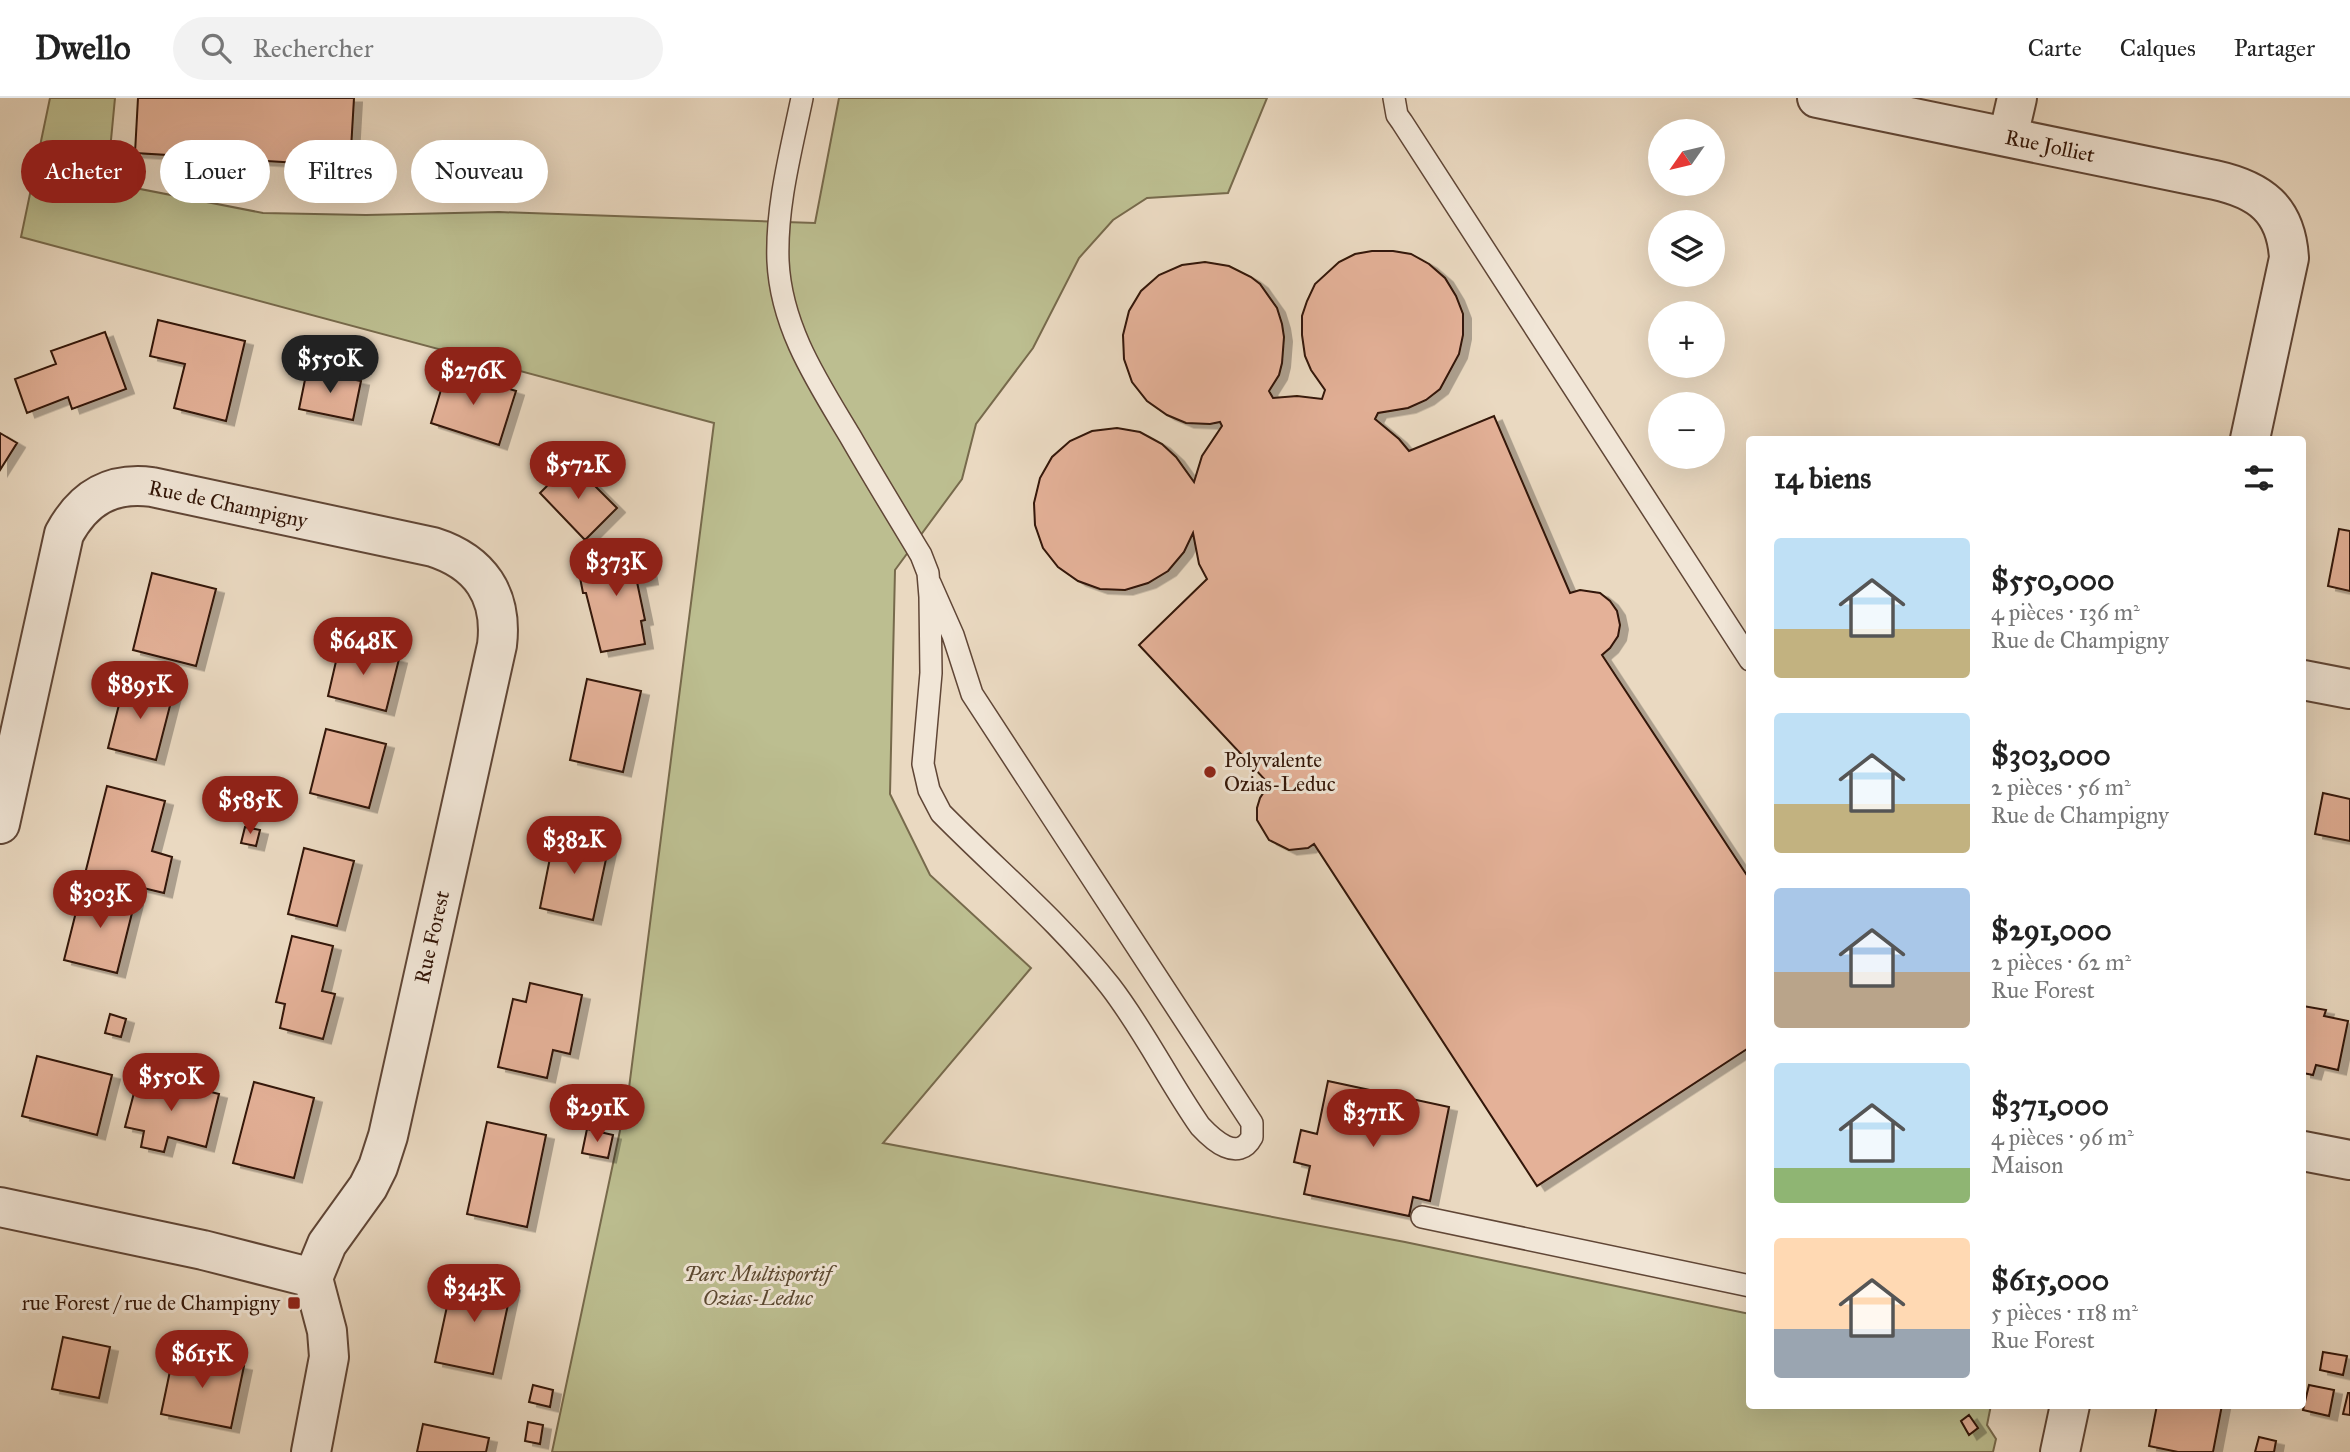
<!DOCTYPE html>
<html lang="fr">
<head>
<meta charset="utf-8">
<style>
	body { margin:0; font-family:"IM FELL Great Primer",serif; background:#f2f2f2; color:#222; height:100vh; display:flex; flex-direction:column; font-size:26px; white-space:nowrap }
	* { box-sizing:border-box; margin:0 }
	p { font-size:23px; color:#767676 }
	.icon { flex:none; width:38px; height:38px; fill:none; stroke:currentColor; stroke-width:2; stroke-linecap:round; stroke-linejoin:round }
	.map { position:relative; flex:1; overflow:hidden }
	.side { position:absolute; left:1746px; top:338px; width:560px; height:973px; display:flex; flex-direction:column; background:#fff; border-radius:7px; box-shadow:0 7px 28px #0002 }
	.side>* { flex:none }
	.guide { position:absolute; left:21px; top:42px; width:665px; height:63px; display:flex; gap:14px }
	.needle { width:46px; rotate:236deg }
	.fabs { position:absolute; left:1648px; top:21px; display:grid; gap:14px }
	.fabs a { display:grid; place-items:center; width:77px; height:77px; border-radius:50%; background:#fff; box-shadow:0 7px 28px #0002; font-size:35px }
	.price { position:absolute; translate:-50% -60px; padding:0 16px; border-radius:24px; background:#8f2418; color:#fff; font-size:23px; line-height:46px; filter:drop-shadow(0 2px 4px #0008) }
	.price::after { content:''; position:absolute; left:50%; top:42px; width:21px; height:16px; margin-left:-10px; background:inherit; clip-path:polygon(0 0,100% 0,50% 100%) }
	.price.on { background:#222; color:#fff }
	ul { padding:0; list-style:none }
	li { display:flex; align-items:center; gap:21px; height:175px; padding:0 28px }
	li span { display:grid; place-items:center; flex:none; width:196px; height:140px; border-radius:7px; color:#555 }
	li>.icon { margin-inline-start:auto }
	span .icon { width:84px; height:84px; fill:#fffc; stroke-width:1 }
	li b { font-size:30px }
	h2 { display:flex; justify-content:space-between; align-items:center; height:84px; padding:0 28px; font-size:30px }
	.tag { padding:0 24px; border-radius:32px; background:#fff; box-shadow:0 7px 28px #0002; font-size:24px; line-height:63px }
	.tag.on { background:#8f2418; color:#fff }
	header { display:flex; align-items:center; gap:42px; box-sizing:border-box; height:98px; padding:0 35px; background:#fff; border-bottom:2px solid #e0e0e0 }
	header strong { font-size:33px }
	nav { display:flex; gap:38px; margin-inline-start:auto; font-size:24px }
	.search { width:490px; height:63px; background:#f2f2f2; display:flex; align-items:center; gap:18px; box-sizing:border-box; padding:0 24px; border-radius:38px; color:#767676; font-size:26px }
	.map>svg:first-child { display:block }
	.green { fill:#bcbe90; stroke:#776a4c; stroke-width:2 }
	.building { fill:#e4b198; stroke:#321507; stroke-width:2; filter:url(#shadow) }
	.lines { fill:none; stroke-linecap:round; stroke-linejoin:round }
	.service-casing { stroke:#604636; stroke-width:24 }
	.minor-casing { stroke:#604636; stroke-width:42 }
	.service { stroke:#f1e6d7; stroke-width:21 }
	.minor { stroke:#f1e6d7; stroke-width:38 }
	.poi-dot { fill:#8f2418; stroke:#f1e6d7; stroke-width:2.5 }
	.labels { text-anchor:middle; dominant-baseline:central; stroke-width:6; stroke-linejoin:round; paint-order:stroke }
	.street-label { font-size:21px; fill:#321507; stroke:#f1e6d7 }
	.poi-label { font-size:21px; fill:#321507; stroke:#f1e6d7; text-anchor:start }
	.park-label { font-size:21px; font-style:italic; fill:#5b4830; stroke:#f1e6d7 }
</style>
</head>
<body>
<header>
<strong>Dwello</strong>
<div class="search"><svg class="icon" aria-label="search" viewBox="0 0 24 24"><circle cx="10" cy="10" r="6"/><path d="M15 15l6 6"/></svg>Rechercher</div>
<nav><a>Carte</a><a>Calques</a><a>Partager</a></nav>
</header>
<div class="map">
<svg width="2350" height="1354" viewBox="0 0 2350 1354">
	<defs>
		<filter id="shadow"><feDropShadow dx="8" dy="4.5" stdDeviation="0" flood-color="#0004"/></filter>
	</defs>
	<rect width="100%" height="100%" fill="#ead9c1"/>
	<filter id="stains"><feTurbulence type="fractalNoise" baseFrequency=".00286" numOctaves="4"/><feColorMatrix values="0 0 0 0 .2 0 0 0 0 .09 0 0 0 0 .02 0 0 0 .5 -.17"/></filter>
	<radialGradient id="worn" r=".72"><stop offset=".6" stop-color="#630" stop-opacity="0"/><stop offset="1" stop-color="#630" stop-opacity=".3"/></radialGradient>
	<path class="green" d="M50 0H115L109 63 120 87 263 115 366 117 499 114 815 125 839 0H1267L1228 95 1147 100 1113 122 1079 160 1033 250 976 326 962 381 895 472 890 696 930 777 1031 870 883 1045 1405 1144 1750 1216V1307H1991L1987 1327 1996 1341 1993 1354H552L629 990 714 325 21 139Z"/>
	<path class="building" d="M138 0H354L350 68 135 55Z
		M1372 153H1393L1411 156 1429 166 1445 180 1456 198 1463 216V237L1459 256 1440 291 1426 302 1408 310 1378 315 1375 321 1399 341 1409 353 1494 318 1570 495 1580 492 1600 495 1610 503 1617 513 1620 527 1618 538 1610 550 1602 557 1750 782V949L1537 1088 1314 746 1308 750 1289 752 1269 742 1257 722V710L1260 700 1269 686 1139 547 1207 481 1199 466 1193 435 1184 454 1168 473 1148 485 1125 492 1100 491 1078 483 1058 469 1043 450 1035 427 1034 405 1040 380 1052 359 1070 343 1092 333 1117 330 1140 334 1162 346 1176 359 1194 384 1202 358 1222 328 1220 324 1210 326 1186 325 1167 317 1147 303 1132 284 1124 261 1123 237 1129 213 1141 193 1159 177 1182 167 1205 164 1229 168 1251 179 1260 186 1277 210 1282 226 1284 239 1282 265 1279 277 1269 293 1273 300 1297 298 1322 301 1325 292 1311 272 1305 258 1302 237V218L1307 203 1315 186 1339 164 1355 156Z
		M158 222 245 243 226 323 174 310 185 266 150 258Z
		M105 234 126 291 72 311 68 299 27 315 15 281 56 266 51 253Z
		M307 272 361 283 353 322 299 311Z
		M447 272 516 293 499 347 431 325Z
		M0 335 17 345 0 372Z
		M571 364 617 410 585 442 540 395Z
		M2339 431 2350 433V493L2328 488Z
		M644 451 650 482 637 484 645 522 641 523 645 546 601 554 586 495H583L577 464Z
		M152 475 216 491 196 568 133 552Z
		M340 546 399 561 386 613 328 598Z
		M587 581 641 593 623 674 570 662Z
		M125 583 173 596 156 662 108 650Z
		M326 631 386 646 369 710 310 695Z
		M107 688 165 703 152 753 172 759 164 795 85 776Z
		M2323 695 2350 701V743L2315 736Z
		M245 729 260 732 256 748 241 745Z
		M555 735 609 747 593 822 540 810Z
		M304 750 354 763 337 828 288 816Z
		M82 790 135 803 117 875 64 862Z
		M292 838 333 848 322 893 335 896 323 941 280 930 285 906 276 904Z
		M530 885 582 897 570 956 553 952 547 980 498 969 513 901 526 904Z
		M2303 908 2326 912 2324 918 2348 923 2338 972 2316 967 2313 977 2303 975Z
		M110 916 126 921 121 939 105 935Z
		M37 958 112 977 97 1037 22 1018Z
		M139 976 219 996 206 1049 168 1039 164 1054 141 1049 144 1033 125 1029Z
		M1328 983 1449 1009 1430 1103 1413 1099 1409 1118 1304 1096 1310 1068 1294 1064 1301 1032 1317 1036Z
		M254 984 314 1000 294 1080 233 1065Z
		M487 1024 546 1037 527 1129 467 1116Z
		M587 1031 613 1037 608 1060 582 1055Z
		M454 1176 512 1188 493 1276 435 1264Z
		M63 1239 110 1249 99 1300 52 1291Z
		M174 1254 244 1268 231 1330 161 1316Z
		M2323 1254 2347 1258 2343 1277 2320 1272Z
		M533 1287 553 1292 550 1309 529 1304Z
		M2309 1287 2334 1292 2329 1318 2303 1312Z
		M2348 1295H2350V1317L2343 1316Z
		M2157 1307H2222L2213 1354H2178L2149 1348Z
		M1969 1317 1978 1330 1969 1337 1961 1323Z
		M528 1324 543 1327 540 1346 525 1343Z
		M423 1326 489 1340 486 1354H417Z
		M2259 1339 2276 1343 2274 1354H2255Z"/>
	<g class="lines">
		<g class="service-casing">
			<path id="service" d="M802 0C791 53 776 108 778 163 781 229 817 283 850 338 873 378 897 417 921 457L928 475 930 499 931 575 923 666 929 692 941 715C997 772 1060 824 1110 888 1144 932 1168 982 1200 1028 1213 1042 1238 1065 1252 1039V1025L972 596 953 537 930 485
				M1394 0 1397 17 1402 24 1750 562
				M1422 1119 1750 1188"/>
		</g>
		<g class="minor-casing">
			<path id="minor" d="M1817 0 2215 82C2260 92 2286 111 2289 160L2250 341
				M2008 39 2017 0
				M2303 582 2350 591
				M0 726 64 436C84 399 111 384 152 389L433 449C480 464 503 497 497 547L388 1038 378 1069 368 1089 327 1146 313 1180 327 1233 329 1259 311 1354
				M2303 1053 2350 1062
				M0 1109 203 1152 313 1180
				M2060 1354 2070 1307"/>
		</g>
		<use href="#service" class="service"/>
		<use href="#minor" class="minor"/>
	</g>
	<g class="poi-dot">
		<circle cx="1210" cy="674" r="7"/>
		<rect x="287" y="1198" width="14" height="14" rx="3.5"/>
	</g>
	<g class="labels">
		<g class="street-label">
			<text transform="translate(2050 48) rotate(12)">Rue Jolliet</text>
			<text transform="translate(228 406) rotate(12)">Rue de Champigny</text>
			<text transform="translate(432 839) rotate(-77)">Rue Forest</text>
		</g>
		<g class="poi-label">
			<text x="1224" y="662">Polyvalente<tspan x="1224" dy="24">Ozias-Leduc</tspan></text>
			<text x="280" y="1205" text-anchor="end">rue Forest / rue de Champigny</text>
		</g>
		<g class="park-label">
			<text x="758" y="1176">Parc Multisportif<tspan x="758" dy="24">Ozias-Leduc</tspan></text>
		</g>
	</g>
	<rect width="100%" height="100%" filter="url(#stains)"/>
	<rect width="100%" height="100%" fill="url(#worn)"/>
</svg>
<div class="fabs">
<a><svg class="needle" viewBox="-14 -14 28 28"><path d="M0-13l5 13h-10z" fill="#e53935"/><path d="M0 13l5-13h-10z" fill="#767676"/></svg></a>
<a><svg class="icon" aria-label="layers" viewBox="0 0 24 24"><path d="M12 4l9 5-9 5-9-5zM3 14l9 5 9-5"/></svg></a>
<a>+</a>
<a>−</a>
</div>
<b class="price on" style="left:330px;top:297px">$550K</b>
<b class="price" style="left:473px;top:309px">$276K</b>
<b class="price" style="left:578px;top:403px">$572K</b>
<b class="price" style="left:616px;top:500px">$373K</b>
<b class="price" style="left:363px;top:579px">$648K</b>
<b class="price" style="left:140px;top:623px">$895K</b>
<b class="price" style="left:250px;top:738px">$585K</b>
<b class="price" style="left:574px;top:778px">$382K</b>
<b class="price" style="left:100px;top:832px">$303K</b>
<b class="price" style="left:171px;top:1015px">$550K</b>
<b class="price" style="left:597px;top:1046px">$291K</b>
<b class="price" style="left:1373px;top:1051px">$371K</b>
<b class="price" style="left:474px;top:1226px">$343K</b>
<b class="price" style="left:202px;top:1292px">$615K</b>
<div class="guide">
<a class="tag on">Acheter</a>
<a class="tag">Louer</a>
<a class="tag">Filtres</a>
<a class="tag">Nouveau</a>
</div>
<section class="side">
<h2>14 biens<svg class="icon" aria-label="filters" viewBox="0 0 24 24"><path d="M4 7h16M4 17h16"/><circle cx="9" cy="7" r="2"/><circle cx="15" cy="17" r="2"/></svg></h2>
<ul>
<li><span style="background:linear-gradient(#bfe0f5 65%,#c2b280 0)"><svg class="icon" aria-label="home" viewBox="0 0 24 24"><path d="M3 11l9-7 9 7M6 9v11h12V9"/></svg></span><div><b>$550,000</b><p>4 pièces · 136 m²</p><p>Rue de Champigny</p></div></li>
<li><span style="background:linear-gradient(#bfe0f5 65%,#c2b280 0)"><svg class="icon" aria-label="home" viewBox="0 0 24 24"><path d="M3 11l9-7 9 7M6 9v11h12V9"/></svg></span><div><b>$303,000</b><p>2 pièces · 56 m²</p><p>Rue de Champigny</p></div></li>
<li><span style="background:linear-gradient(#a9c7e8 60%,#b9a48a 0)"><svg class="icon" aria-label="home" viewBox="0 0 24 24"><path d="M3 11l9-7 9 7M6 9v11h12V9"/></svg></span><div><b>$291,000</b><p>2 pièces · 62 m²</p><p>Rue Forest</p></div></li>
<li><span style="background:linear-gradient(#bfe0f5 75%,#8fb573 0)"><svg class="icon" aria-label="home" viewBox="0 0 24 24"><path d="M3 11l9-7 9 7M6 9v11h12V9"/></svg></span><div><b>$371,000</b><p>4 pièces · 96 m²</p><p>Maison</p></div></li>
<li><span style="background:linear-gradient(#ffd9b3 65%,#9aa5b1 0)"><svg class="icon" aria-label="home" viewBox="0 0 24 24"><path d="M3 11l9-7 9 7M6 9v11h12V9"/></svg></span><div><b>$615,000</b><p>5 pièces · 118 m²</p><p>Rue Forest</p></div></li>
</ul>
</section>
</div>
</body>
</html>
